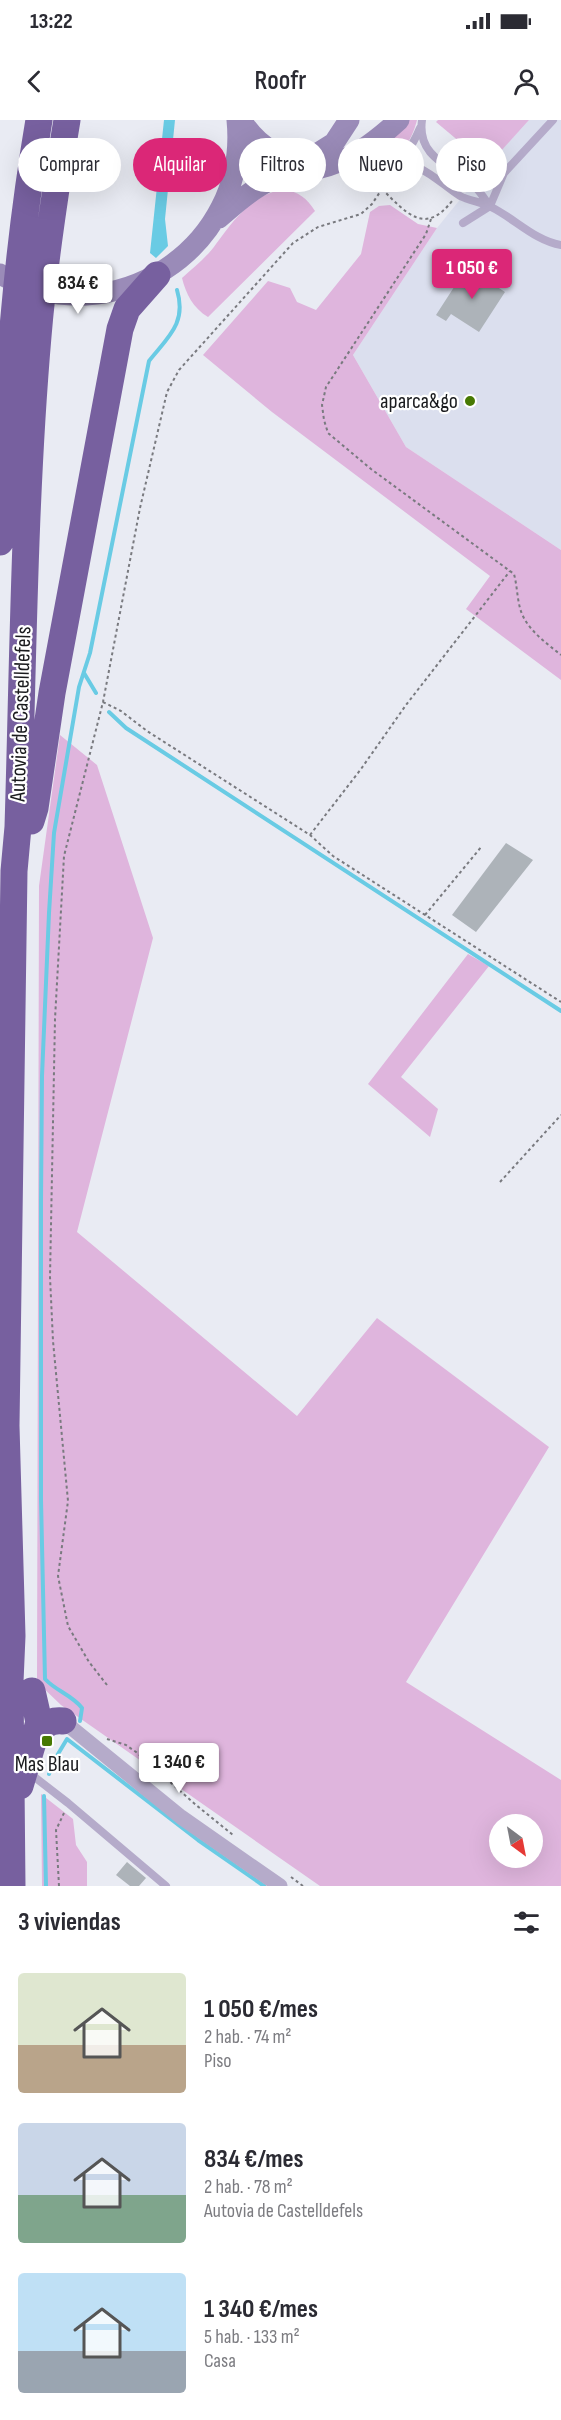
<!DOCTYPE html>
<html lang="es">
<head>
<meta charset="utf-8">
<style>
	body { margin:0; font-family:"Sofia Sans Condensed",sans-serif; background:#f7f7f7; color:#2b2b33; height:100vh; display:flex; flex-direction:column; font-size:22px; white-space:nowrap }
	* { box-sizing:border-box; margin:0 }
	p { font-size:20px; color:#7c7c81 }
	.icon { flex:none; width:33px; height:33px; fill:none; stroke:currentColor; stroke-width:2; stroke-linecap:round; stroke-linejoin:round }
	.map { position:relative; height:1766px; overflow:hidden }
	.drawer { display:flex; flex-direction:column; background:#fff; flex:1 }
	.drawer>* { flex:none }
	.top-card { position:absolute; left:18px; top:18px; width:525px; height:54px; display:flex; gap:12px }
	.needle { width:39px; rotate:148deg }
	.buttons { position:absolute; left:489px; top:1694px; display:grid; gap:12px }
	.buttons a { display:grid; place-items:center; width:54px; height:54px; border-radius:50%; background:#fff; box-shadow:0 6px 24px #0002; font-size:30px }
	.price { position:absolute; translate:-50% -51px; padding:0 14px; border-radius:6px; background:#fff; color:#222; font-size:20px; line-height:39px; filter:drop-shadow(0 2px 3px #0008) }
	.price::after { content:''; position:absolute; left:50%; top:36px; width:18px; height:14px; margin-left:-9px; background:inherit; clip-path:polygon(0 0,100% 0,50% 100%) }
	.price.active { background:#db2777; color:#fff }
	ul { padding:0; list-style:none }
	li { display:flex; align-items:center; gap:18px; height:150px; padding:0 18px }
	li span { display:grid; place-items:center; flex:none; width:168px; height:120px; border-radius:6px; color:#555 }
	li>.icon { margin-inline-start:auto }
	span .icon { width:72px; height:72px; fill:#fffc; stroke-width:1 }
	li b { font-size:26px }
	h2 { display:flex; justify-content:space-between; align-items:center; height:72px; padding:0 18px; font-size:26px }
	.chip { padding:0 21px; border-radius:27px; background:#fff; box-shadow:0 6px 24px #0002; font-size:21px; line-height:54px }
	.chip.active { background:#db2777; color:#fff }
	.status { display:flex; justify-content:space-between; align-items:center; height:42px; padding:0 30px; background:#fff; direction:ltr }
	.status svg { height:16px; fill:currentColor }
	header { display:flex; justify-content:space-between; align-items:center; height:78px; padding:0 18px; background:#fff; font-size:27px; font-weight:600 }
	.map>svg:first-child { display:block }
	.built { fill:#dbdfee }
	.green { fill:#dfb5dd; fill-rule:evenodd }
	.water { fill:#69cbe4 }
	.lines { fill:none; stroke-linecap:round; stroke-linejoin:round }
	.stream { stroke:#69cbe4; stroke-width:4 }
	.building { fill:#adb3b9 }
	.path { stroke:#797a7f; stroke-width:2; stroke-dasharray:3 3; stroke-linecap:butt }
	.service { stroke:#b5abca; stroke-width:8 }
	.minor { stroke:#b5abca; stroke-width:15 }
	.secondary { stroke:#9a8bb8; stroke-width:21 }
	.motorway { stroke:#77609f; stroke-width:27 }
	.poi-dot { fill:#477903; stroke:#fff; stroke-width:2 }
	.labels { text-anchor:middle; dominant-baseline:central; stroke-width:4.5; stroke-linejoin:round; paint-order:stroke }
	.poi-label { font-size:22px; fill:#1a1b1e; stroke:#fff; text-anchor:end }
	.street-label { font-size:22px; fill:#1a1b1e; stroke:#fff }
</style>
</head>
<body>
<div class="status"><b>13:22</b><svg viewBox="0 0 49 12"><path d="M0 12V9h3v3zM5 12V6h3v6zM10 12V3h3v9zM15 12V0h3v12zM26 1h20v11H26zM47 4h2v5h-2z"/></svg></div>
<header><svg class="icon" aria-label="back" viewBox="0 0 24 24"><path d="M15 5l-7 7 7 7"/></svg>Roofr<svg class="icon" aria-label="person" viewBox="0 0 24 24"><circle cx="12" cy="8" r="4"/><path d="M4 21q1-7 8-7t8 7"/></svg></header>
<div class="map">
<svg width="561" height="1766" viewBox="0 0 561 1766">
	<rect width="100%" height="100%" fill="#e9ebf3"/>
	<path class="built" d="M529 0H561V430L406 327 353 235 437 108 492 40Z"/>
	<path class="green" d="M406 0H417C413 16 404 35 387 38L373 32Z
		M438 0H529L480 54 446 39 467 28 436 2Z
		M284 69C298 72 307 78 315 91L208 197C193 188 186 174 182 158 194 147 207 137 216 124 235 99 251 75 284 69Z
		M390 85 418 104 437 108 353 235 406 327 561 430V560L466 489 490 456 272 292 203 235 268 161 290 168 297 182 316 190 361 134 370 92 379 86Z
		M60 615 97 645 153 818 77 1112 297 1296 377 1198 549 1327 406 1562 561 1660V1766H320L61 1585 37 1562 39 766ZM500 1704H532V1737H500Z
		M468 834 489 846 401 957 438 989 430 1017 368 964Z
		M41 1674 73 1699 76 1725 87 1742V1766H42Z"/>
	<path class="water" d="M164 0H175L165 99 168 126 156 138 150 133Z"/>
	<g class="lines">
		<path class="stream" d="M84 553 96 573
			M109 592 126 608 561 891
			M80 1601 82 1588C72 1575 56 1571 45 1559L41 1380V1081L42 956 49 793 54 713 79 567 90 533 149 241C168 217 187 203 177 170
			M49 1654 55 1639 67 1619 198 1720 264 1766
			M44 1676 46 1766"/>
	</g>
	<path class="building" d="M467 147 505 172 479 212 451 194 446 201 436 195Z
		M506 723 533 740 476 812 452 795Z
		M127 1742 146 1758 139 1766H130L116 1755Z"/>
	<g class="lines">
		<path class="path" d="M382 69C406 93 425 116 452 81
			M431 99 426 114 326 267 322 285 324 300 328 313 371 349 514 454C517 465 517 477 520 488 525 508 545 522 561 535
			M103 582 121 591 147 611 310 715 333 736 561 882
			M310 715 361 649 406 585 510 451
			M425 795 482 726
			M500 1062 561 995
			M107 1565 89 1542 68 1506 58 1456 68 1381 53 1221 50 1157 55 899 64 736 103 582 140 388 167 272 179 250 293 123 318 107 361 94 372 84 382 69 384 52
			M107 1619 126 1625 136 1632 196 1685 233 1715
			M291 1757 303 1766
			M59 1766 56 1710 64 1693"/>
		<path class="service" d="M422 0C417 35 447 45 471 63 478 68 483 77 489 85
			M358 38C366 39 373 42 381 43 402 45 413 25 420 8
			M390 43C420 40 437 61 460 76 470 81 482 82 491 87 514 98 535 121 561 125
			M463 103 490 86 504 53 553 0
			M28 1652 68 1683 166 1766"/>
		<path class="minor" d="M63 1601 181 1697 280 1766"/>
		<path class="secondary" d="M241 0C260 29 283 42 318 39
			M307 40 334 23 349 0
			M219 98C235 84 252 69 271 60 286 54 301 53 317 49 349 42 375 22 399 0
			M0 154C112 218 250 128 237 0"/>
		<path class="motorway" d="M0 422C6 280 15 140 39 0
			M31 701 35 688 52 573 120 209 127 189 157 155
			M32 1624C39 1610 46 1599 63 1601
			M20 1666 39 1602 32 1571
			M12 1766 10 1562 12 1516 6 1306 14 751 18 707C23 544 24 379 38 216 44 144 55 72 67 0"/>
	</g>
	<g class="poi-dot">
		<circle cx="470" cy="281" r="6"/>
		<rect x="41" y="1615" width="12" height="12" rx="3"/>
	</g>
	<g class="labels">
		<g class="poi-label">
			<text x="458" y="281">aparca&amp;go</text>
			<text x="47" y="1644" text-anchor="middle">Mas Blau</text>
		</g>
		<g class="street-label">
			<text transform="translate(21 594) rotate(-88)">Autovia de Castelldefels</text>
		</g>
	</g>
</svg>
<div class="buttons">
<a><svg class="needle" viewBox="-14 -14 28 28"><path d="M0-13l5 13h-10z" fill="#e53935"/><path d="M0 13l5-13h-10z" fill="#7c7c81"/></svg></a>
</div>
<b class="price active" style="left:472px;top:180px">1 050 €</b>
<b class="price" style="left:78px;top:195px">834 €</b>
<b class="price" style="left:179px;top:1674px">1 340 €</b>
<div class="top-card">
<a class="chip">Comprar</a>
<a class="chip active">Alquilar</a>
<a class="chip">Filtros</a>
<a class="chip">Nuevo</a>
<a class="chip">Piso</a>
</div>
</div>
<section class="drawer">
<h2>3 viviendas<svg class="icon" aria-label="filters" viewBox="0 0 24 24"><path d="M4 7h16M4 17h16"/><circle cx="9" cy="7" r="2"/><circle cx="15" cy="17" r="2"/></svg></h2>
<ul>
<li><span style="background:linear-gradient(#dfe7d0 60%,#b9a48a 0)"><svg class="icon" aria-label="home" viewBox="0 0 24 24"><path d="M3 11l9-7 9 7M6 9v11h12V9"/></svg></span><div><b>1 050 €/mes</b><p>2 hab. · 74 m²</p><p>Piso</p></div></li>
<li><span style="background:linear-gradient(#c9d6e8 60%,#7fa58c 0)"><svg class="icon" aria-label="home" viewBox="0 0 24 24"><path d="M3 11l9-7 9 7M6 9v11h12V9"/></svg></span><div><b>834 €/mes</b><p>2 hab. · 78 m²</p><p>Autovia de Castelldefels</p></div></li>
<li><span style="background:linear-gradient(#bfe0f5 65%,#9aa5b1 0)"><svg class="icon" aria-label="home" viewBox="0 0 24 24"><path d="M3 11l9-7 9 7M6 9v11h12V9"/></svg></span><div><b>1 340 €/mes</b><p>5 hab. · 133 m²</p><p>Casa</p></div></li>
</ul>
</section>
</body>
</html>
